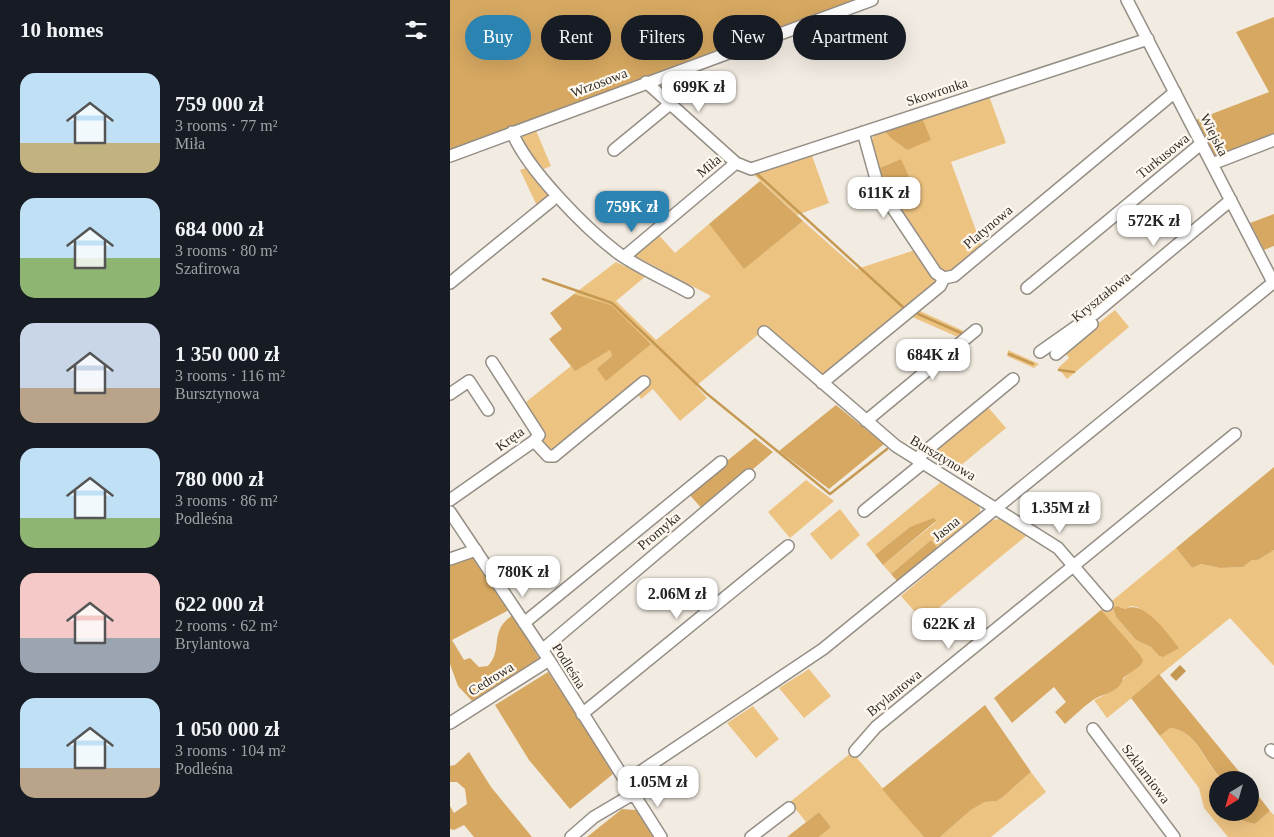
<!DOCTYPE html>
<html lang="en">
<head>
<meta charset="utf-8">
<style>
	body { margin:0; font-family:Georgia,serif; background:#20242c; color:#f1f3f6; height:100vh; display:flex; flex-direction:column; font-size:19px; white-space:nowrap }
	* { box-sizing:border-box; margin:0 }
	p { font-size:16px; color:#9ea1a6 }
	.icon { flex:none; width:28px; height:28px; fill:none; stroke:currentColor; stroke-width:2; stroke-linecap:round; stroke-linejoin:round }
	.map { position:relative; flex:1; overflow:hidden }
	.drawer { display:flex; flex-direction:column; background:#171b24; width:450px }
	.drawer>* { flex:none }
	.banner { position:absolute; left:15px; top:15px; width:475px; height:45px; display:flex; gap:10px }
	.needle { width:32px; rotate:217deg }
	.fabs { position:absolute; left:759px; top:771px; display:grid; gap:10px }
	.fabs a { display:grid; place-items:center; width:50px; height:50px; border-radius:50%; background:#171b24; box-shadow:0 5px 20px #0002; font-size:25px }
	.price { position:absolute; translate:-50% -42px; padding:0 11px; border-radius:10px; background:#fff; color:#222; font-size:16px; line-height:32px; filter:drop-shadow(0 1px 2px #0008) }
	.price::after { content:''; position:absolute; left:50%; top:30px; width:15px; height:11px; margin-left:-8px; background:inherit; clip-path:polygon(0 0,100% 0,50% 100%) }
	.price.on { background:#2b83b1; color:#fff }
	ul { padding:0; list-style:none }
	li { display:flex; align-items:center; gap:15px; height:125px; padding:0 20px }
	li span { display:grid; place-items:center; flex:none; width:140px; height:100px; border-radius:15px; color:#555 }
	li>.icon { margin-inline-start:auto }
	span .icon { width:60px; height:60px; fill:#fffc; stroke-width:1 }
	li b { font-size:21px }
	h2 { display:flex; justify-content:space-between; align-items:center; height:60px; padding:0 20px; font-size:21px }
	.chip { padding:0 18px; border-radius:22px; background:#171b24; box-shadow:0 5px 20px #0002; font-size:18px; line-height:45px }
	.chip.on { background:#2b83b1; color:#fff }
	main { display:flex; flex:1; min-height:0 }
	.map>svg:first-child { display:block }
	.green { fill:#edc382; fill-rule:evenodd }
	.forest { fill:#d6a861 }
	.water { fill:#c59952 }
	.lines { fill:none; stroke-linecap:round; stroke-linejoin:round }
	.stream { stroke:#c59952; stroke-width:2.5 }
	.minor-casing { stroke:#958e85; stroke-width:14 }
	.minor { stroke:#fff; stroke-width:11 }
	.labels { text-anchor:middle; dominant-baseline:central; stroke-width:4.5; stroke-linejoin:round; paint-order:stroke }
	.street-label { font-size:14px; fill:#322f2b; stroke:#fff8ee }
</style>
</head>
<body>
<main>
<section class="drawer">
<h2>10 homes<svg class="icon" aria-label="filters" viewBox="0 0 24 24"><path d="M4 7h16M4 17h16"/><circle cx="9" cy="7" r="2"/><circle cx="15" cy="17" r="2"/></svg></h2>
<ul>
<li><span style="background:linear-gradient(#bfe0f5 70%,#c2b280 0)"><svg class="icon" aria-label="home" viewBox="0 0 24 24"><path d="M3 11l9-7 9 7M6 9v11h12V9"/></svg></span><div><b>759 000 zł</b><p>3 rooms · 77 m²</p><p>Miła</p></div></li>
<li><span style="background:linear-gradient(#bfe0f5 60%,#8fb573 0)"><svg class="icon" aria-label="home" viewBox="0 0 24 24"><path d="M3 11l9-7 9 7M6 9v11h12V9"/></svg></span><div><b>684 000 zł</b><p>3 rooms · 80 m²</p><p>Szafirowa</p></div></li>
<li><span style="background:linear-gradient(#c9d6e8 65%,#b9a48a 0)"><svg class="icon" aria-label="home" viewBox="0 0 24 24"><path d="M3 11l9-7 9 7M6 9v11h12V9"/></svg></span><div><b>1 350 000 zł</b><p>3 rooms · 116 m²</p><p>Bursztynowa</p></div></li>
<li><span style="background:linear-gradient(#bfe0f5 70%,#8fb573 0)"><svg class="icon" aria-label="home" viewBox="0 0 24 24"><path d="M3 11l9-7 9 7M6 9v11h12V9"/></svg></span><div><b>780 000 zł</b><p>3 rooms · 86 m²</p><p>Podleśna</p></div></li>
<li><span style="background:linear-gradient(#f6c9c9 65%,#9aa5b1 0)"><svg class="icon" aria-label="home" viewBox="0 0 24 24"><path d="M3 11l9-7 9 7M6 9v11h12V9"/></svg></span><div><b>622 000 zł</b><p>2 rooms · 62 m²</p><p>Brylantowa</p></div></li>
<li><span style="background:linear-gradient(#bfe0f5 70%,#b9a48a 0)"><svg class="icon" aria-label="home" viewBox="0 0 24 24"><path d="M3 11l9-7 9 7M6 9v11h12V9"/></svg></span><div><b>1 050 000 zł</b><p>3 rooms · 104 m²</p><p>Podleśna</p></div></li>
</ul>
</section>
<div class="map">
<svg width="824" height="837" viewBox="0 0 824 837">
	<rect width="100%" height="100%" fill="#f2ebe1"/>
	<path class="green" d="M538 93 556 143 501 162 532 247 503 272 491 274 433 187 451 159 427 169 420 142 425 134 433 129 480 141 471 115Z
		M84 126 101 166 94 169 76 149 71 139 77 130Z
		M361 153 379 203 347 215 302 173Z
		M79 167 100 198 88 208 70 170Z
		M353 221 407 269 465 250 485 278V286L379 373 366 374 315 329 246 386 257 398 230 421 203 389 191 399 187 393 101 454 90 439 94 432 78 411 76 402 121 366 125 370 160 350 162 356 201 344 161 306 124 294 166 262 196 276 166 301 206 340 261 296 181 254 206 232 225 253 259 224 294 268Z
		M468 310 516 332 510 338 460 316Z
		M665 310 679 327 617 379 608 368 619 358 614 351Z
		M558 350 589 364 584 368 557 356Z
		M537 406 556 428 504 471 476 455Z
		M356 480 384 501 340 538 318 512Z
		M491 482 529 506 531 514 488 548 481 540 441 574 433 565 486 522 460 527 425 555 416 544Z
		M390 509 410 535 381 560 360 534Z
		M551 519 576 536 473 621 451 596 541 520Z
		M726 548 742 568 751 564 770 568 793 567 802 560H808L824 550V666L780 618 657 718 644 700C665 692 671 677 690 666L651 610ZM681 606 687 607 707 621 713 657 709 656 701 647 686 640 666 617 663 608 670 607 675 609Z
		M359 669 381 696 354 718 329 688Z
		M303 706 329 739 306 758 277 723Z
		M720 728C749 731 753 764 773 780H768V812C789 813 787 818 805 824L820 811 824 815V837H778L754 808 749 788 710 736Z
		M402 752 474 837H369L381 827 369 812 356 822 340 802Z
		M581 772 596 792 541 837H490L521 810 535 802 547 801 554 796Z"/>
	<path class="forest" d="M0 0H411L0 154Z
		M824 17V137L767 159 746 120 819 92 786 32Z
		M471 115 481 140 457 150 440 137 433 129Z
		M451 159 459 177 433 187 427 169Z
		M310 181 353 221 294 269 259 224Z
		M824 214V246L814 250 800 223Z
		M124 294 161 305 201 344 156 381 147 369 162 356 160 350 125 371 99 339 112 329 100 313Z
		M386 405 434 444 379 489 329 451Z
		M305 438 323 452 254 511 238 493Z
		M824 467V550L808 560H802L793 567 770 568 751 564 742 568 726 548Z
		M484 518 486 521 433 565 425 555 460 527Z
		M481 540 488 548 448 582 441 574Z
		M24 556 59 610 2 640 14 660 20 658 29 667 38 666C54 649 38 631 63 615L90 660 23 702 8 686 0 664V564Z
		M667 606 675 609C694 599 718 634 729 648L713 657 709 656 701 647 686 640 666 617 663 608Z
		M651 610 690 655 693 661 690 666 673 678C670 693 653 693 643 700 633 707 624 716 615 724L605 712 616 702 604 687 562 723 544 698Z
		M98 672 132 722 163 774 120 809 79 760 45 705Z
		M709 674 796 780H773C754 764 749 731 720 728L710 736 681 698Z
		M535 705 581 772 554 796 547 801 535 802 521 810 490 837H474L432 789Z
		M19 752 41 787 82 837H24L14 825 4 830 0 829V806L4 813 17 804 15 789 7 782H0V766L5 765Z
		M800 785 820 811 805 824 794 821 784 813 800 812Z
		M172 809 186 810 203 837H137Z
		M369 812 381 827 369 837H337Z"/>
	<path class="water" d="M730 665 736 671 726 681 720 675Z"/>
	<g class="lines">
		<path class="stream" d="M305 172 454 308
			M93 279 162 303 256 393 380 494 437 449
			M468 314 511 333
			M559 354 583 364
			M609 370 624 372"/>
		<g class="minor-casing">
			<path id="minor" d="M677 0 824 284
				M196 82 286 163 301 169 698 39
				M62 132C77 169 135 228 168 253 189 268 215 279 238 292
				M413 132 428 186 486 273 494 278
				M164 150 220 104
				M0 156 422 0
				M762 164 824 140
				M174 257 286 163
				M494 278 504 276 725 92
				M0 283 101 201
				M577 288 752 143
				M314 332 446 446 608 548 657 605
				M590 352 644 314 781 200
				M606 354 642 324
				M372 383 490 286 494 278
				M0 394 19 381 38 410
				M416 421 526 330
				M84 441 98 456H104L194 382
				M466 459 563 379
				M0 500 84 441 89 435 42 362
				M414 511 473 463
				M0 512 99 660 211 837
				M0 559 26 550
				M74 623 271 462
				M92 650 299 475
				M132 714 338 546
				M0 723 99 660
				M643 729 724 837
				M821 750 824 752
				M405 751 426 727 785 434
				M175 782 373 649 824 282
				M121 837 144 817 183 794
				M301 837 339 808"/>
		</g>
		<use href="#minor" class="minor"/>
	</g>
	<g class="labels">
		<g class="street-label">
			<text transform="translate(149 83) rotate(-21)">Wrzosowa</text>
			<text transform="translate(487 92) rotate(-18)">Skowronka</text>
			<text transform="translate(764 135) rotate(63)">Wiejska</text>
			<text transform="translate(713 156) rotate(-39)">Turkusowa</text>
			<text transform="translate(259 166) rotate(-40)">Miła</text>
			<text transform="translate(538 227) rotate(-40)">Platynowa</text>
			<text transform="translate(651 297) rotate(-39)">Kryształowa</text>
			<text transform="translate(60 439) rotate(-36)">Kręta</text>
			<text transform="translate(493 458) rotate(31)">Bursztynowa</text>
			<text transform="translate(496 529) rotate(-39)">Jasna</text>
			<text transform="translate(209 531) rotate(-40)">Promyka</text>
			<text transform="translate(119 666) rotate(58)">Podleśna</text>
			<text transform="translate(41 679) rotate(-32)">Cedrowa</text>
			<text transform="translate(444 693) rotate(-39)">Brylantowa</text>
			<text transform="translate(696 774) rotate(53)">Szklarniowa</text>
		</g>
	</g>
</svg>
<div class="fabs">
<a><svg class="needle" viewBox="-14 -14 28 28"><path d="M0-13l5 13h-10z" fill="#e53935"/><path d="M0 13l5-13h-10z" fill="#9ea1a6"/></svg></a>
</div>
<b class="price" style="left:249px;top:113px">699K zł</b>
<b class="price" style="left:434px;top:219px">611K zł</b>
<b class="price on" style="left:182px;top:233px">759K zł</b>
<b class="price" style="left:704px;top:247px">572K zł</b>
<b class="price" style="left:483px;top:381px">684K zł</b>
<b class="price" style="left:610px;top:534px">1.35M zł</b>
<b class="price" style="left:73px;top:598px">780K zł</b>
<b class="price" style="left:227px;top:620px">2.06M zł</b>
<b class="price" style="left:499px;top:650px">622K zł</b>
<b class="price" style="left:208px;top:808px">1.05M zł</b>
<div class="banner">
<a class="chip on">Buy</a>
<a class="chip">Rent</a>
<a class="chip">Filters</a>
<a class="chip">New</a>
<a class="chip">Apartment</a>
</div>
</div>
</main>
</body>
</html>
